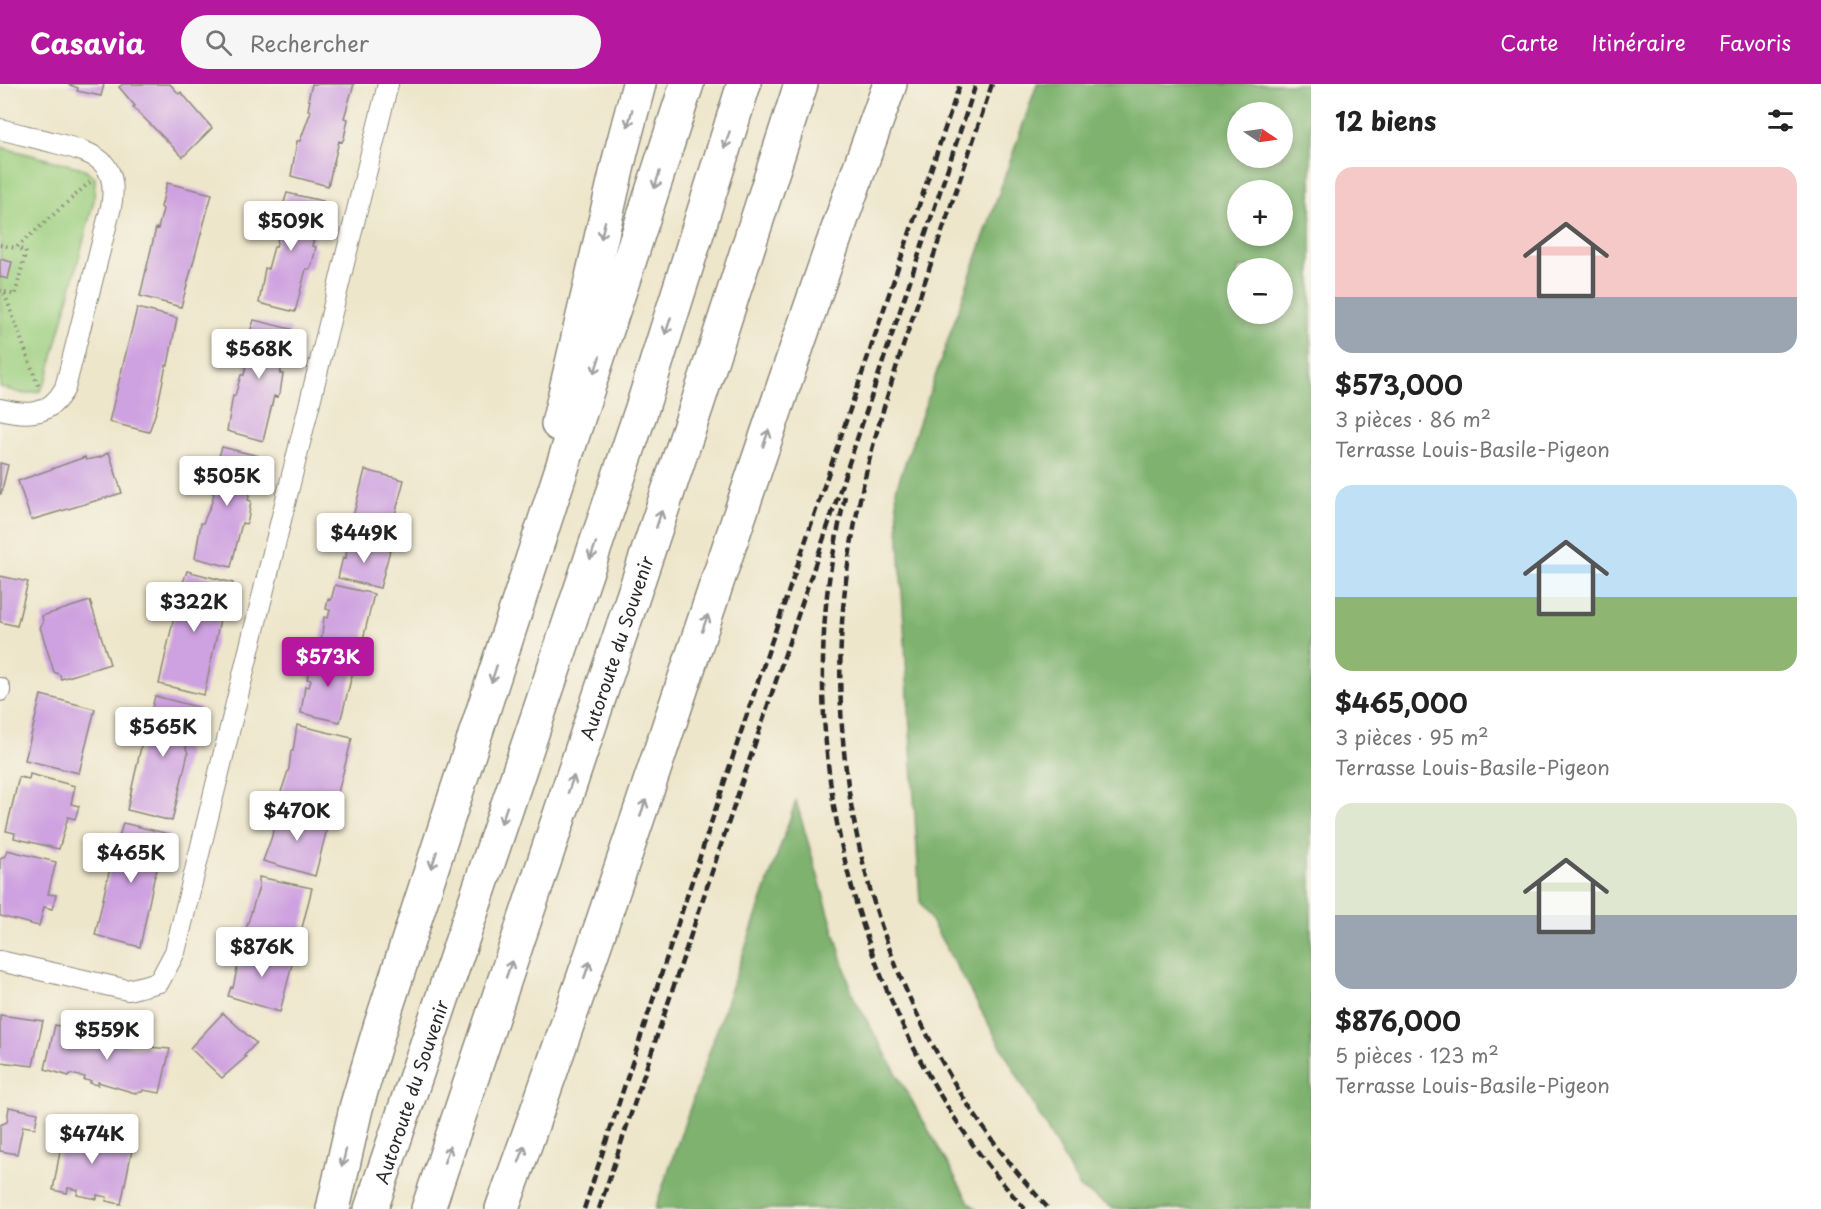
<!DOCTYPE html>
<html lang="fr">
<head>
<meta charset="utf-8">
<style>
	body { margin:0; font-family:"Playpen Sans",sans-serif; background:#f6f6f6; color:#222; height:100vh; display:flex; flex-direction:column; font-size:22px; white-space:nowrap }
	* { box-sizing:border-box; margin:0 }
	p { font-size:20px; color:#767676 }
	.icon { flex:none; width:33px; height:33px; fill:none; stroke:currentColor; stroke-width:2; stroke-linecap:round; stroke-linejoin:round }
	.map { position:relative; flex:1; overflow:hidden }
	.drawer { display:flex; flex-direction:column; background:#fff; width:510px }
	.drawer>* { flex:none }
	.needle { width:39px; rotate:103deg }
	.fabs { position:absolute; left:1227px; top:18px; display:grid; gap:12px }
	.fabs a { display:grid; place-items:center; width:66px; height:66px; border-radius:50%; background:#fff; box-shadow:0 3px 9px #0003; font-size:30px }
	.price { position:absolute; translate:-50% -51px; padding:0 14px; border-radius:6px; background:#fff; color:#222; font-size:20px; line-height:39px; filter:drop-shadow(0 2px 3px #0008) }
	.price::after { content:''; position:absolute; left:50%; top:36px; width:18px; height:14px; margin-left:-9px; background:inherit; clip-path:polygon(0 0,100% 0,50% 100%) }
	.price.selected { background:#b5179e; color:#fff }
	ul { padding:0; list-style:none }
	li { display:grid; align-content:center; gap:12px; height:318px; padding:0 24px }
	li span { display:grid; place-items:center; height:186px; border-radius:18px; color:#555 }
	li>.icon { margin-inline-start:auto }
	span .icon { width:108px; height:108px; fill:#fffc; stroke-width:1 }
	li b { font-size:26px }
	h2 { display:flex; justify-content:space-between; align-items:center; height:72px; padding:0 24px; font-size:26px }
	header { display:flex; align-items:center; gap:36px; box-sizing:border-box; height:84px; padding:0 30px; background:#b5179e; color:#fff }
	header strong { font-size:28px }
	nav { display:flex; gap:33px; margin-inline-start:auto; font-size:21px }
	.search { width:420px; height:54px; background:#f6f6f6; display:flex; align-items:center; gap:15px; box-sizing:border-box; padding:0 21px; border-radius:33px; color:#767676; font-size:22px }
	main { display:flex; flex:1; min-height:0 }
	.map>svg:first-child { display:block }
	.green { fill:#9ed080; stroke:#647e56; stroke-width:1.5 }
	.forest { fill:#7eb26e; stroke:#546e4c; stroke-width:1.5; fill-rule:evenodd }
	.building { fill:#cea1e0 }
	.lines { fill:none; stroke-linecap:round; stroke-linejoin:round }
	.street-casing { stroke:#8c887b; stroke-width:22 }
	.highway-casing { stroke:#8c887b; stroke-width:36 }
	.path { stroke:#8c887b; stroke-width:4; stroke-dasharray:1.5 4.5; stroke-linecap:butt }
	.street { stroke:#fff; stroke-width:20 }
	.highway { stroke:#fff; stroke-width:33 }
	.rail { stroke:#2b2b2b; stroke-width:4.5; stroke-dasharray:9 4.5; stroke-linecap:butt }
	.oneway { stroke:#a0a0a0 }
	.labels { text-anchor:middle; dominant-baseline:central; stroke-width:5; stroke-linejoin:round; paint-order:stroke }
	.street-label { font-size:18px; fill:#2b2b2b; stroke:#f7f3e8 }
</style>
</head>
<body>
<header>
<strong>Casavia</strong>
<div class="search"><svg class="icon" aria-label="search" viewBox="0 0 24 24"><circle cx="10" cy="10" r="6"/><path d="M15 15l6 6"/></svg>Rechercher</div>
<nav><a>Carte</a><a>Itinéraire</a><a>Favoris</a></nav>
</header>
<main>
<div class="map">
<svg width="1311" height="1125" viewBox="0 0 1311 1125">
	<rect width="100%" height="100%" fill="#f7f3e8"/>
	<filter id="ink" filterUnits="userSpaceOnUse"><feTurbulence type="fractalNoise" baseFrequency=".0167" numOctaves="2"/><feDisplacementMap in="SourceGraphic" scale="12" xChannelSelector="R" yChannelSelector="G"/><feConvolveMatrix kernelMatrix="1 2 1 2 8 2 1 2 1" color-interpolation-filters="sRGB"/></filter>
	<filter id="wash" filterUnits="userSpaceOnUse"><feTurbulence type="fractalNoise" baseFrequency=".008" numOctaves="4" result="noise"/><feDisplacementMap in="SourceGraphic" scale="24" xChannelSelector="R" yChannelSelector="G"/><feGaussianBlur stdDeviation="1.35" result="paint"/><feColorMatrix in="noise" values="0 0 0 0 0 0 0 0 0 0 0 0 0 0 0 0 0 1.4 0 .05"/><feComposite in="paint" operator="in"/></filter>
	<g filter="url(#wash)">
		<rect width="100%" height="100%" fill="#eee6cb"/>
		<path class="green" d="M0 63 82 84 95 94 94 116 48 292 40 307 24 310 0 303Z"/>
		<path class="forest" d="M1037 0H1311V1125H1114L1080 1104 920 817 896 405ZM1238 28H1282V74H1238ZM1238 106H1282V152H1238ZM1238 184H1282V230H1238Z
			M796 717 853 912 969 1118 976 1125H655Z"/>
		<g id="blocks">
			<path class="building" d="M67 0H104L101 12 77 7 78 4Z
				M123 0H170L179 10 181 8 212 44 183 73 133 23 135 22 119 3Z
				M312 0H354L344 34 348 35 344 54 342 58 339 57 328 102 291 92 297 57H300L311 27 308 26 310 16H308Z
				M167 99 212 110 181 223 140 212 156 144 158 145 163 125 161 123Z
				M287 109 323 117 312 162 316 163 312 181 310 185H306L295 228 259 219 265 184 268 185 274 163H276L278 154H276V143Z
				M0 175 12 178 8 195 0 193Z
				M137 224 177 234 168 281H166L157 325 149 348 109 338Z
				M254 236 291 245 280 290H283L280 309 277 313 274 312 263 357 227 347 233 311 235 312 241 291H244L246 282 243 281 246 271 243 270Z
				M222 363 259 372 248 416 251 417 248 436 246 440 242 439 231 483 195 474 201 439H203L212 418 214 409 211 408 213 398 211 397Z
				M109 368 122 409 31 436 18 397 85 373 86 376 101 373Z
				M0 379 8 381 1 410H0Z
				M365 386 404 396 389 454 350 444Z
				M351 457 390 466 380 504 338 494 343 473 346 474 347 460Z
				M187 487 233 499 222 526 204 611 159 600 179 510Z
				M0 492 28 498 17 542 0 538Z
				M335 501 374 510 360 568 321 559 324 533 328 534 330 526 326 525 328 515 331 516Z
				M90 517 110 580 61 595 60 591 54 588 40 543 43 539 42 532Z
				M317 570 355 580 340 638 301 629 305 602 309 603 311 596 307 595 310 584 313 585Z
				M41 611 95 625 79 689 25 676Z
				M155 612 201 624 195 647 189 654 186 664 188 669 172 737 127 726 147 636H149Z
				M297 641 352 654 334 724 280 711 289 684 291 667H293Z
				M30 690 75 702 71 720 79 722 75 735 68 733 59 765 14 754 15 749 6 747 19 693 29 695Z
				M276 725 329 737 315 792 263 777 272 752Z
				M123 739 169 750 154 795 140 863 95 851 110 784Z
				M7 766 56 778 48 810 56 811 52 825 44 823 39 842 0 832V774L5 772Z
				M259 793 312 804 298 860 246 845 259 803Z
				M242 861 294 872 280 928 228 912 231 903 233 904Z
				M223 929 256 959 244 972 246 973 222 994 190 964Z
				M0 931 43 937 33 982 0 978Z
				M55 941 141 964 145 960 148 963 170 965 160 1009 143 1006 142 1008 135 1009 98 998V1001L90 999 91 997 84 996 85 993 70 990 69 992 45 985Z
				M9 1023 38 1029 35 1044 23 1042 17 1070 0 1067V1041L7 1038Z
				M65 1040 102 1048 101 1055 133 1061 121 1120 106 1117 107 1113 97 1111V1115L77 1111 78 1106 68 1104 67 1109 53 1106Z"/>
		</g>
	</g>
	<g filter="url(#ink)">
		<use href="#blocks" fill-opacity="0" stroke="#8c887b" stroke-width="1.5"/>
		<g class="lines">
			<g class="street-casing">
				<path id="street" d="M0 45C18 50 37 54 55 59 94 69 120 76 111 123L65 304C50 332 28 332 0 325
					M0 604V607
					M0 877 128 906 159 898 175 868 388 0"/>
			</g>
			<g class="highway-casing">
				<g id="highway">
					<path d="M558 340 621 68 639 0"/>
					<path d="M333 1125 356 1024 381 940 687 0"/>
					<path id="s1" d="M371 1125 642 324 744 0"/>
					<path id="s2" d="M428 1125 698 318 801 0"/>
					<path d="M502 1125C637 752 754 372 890 0"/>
				</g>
			</g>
			<path class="path" d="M0 161 16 164 90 98
				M0 207 4 208 39 304
				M5 208 15 211 26 167 16 164"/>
			<use href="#street" class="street"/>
			<use href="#highway" class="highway"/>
			<path class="rail" d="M992 0C970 67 947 133 924 200 895 285 866 372 851 461 811 701 884 946 1049 1125
				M845 412C838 445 831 478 827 511 804 728 878 964 1025 1125
				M584 1125 742 645 960 0
				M599 1125 976 0"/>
		</g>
		<defs><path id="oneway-shaft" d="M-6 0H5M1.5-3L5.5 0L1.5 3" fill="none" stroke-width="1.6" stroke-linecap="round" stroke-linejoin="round" transform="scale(1.5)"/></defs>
		<g class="oneway">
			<use href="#oneway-shaft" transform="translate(630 34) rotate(105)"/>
			<use href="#oneway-shaft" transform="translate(727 56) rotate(107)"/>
			<use href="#oneway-shaft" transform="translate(657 96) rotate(107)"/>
			<use href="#oneway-shaft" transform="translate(603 146) rotate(103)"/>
			<use href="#oneway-shaft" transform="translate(668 242) rotate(108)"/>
			<use href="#oneway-shaft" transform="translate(597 281) rotate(108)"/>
			<use href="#oneway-shaft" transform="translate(766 354) rotate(-71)"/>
			<use href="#oneway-shaft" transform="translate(659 435) rotate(-72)"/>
			<use href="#oneway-shaft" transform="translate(593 467) rotate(109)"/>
			<use href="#oneway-shaft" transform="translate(705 539) rotate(-71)"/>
			<use href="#oneway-shaft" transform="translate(494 590) rotate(108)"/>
			<use href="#oneway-shaft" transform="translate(571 700) rotate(-71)"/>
			<use href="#oneway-shaft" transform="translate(643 724) rotate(-71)"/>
			<use href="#oneway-shaft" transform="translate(504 731) rotate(109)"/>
			<use href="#oneway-shaft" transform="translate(434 776) rotate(108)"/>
			<use href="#oneway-shaft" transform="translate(509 885) rotate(-71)"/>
			<use href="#oneway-shaft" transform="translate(587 886) rotate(-71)"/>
			<use href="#oneway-shaft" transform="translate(447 1070) rotate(-71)"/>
			<use href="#oneway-shaft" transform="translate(522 1070) rotate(-70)"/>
			<use href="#oneway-shaft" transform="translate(344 1074) rotate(103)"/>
		</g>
	</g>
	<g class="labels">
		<g class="street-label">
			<text stroke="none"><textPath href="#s2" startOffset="592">Autoroute du Souvenir</textPath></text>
			<text stroke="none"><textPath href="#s1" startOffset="124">Autoroute du Souvenir</textPath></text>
		</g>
	</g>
</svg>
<div class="fabs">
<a><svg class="needle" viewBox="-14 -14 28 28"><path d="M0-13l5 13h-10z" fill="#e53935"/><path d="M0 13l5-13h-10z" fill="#767676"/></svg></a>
<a>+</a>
<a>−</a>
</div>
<b class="price" style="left:291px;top:168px">$509K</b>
<b class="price" style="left:259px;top:296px">$568K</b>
<b class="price" style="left:227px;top:423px">$505K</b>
<b class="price" style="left:364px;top:480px">$449K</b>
<b class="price" style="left:194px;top:549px">$322K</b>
<b class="price selected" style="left:328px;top:604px">$573K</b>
<b class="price" style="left:163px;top:674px">$565K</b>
<b class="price" style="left:297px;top:758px">$470K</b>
<b class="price" style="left:131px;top:800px">$465K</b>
<b class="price" style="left:262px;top:894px">$876K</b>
<b class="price" style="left:107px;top:977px">$559K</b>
<b class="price" style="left:92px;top:1081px">$474K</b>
</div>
<section class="drawer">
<h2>12 biens<svg class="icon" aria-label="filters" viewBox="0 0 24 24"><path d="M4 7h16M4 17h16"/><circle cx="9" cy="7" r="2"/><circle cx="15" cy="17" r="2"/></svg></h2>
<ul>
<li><span style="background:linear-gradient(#f6c9c9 70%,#9aa5b1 0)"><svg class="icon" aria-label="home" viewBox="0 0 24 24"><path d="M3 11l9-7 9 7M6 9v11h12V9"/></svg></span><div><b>$573,000</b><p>3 pièces · 86 m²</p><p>Terrasse Louis-Basile-Pigeon</p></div></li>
<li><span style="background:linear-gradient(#bfe0f5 60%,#8fb573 0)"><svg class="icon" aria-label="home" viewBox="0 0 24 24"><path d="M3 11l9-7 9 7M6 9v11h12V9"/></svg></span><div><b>$465,000</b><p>3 pièces · 95 m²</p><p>Terrasse Louis-Basile-Pigeon</p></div></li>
<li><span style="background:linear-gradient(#dfe7d0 60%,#9aa5b1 0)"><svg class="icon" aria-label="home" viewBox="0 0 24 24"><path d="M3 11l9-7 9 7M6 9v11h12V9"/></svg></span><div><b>$876,000</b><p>5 pièces · 123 m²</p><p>Terrasse Louis-Basile-Pigeon</p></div></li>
</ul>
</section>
</main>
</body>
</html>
